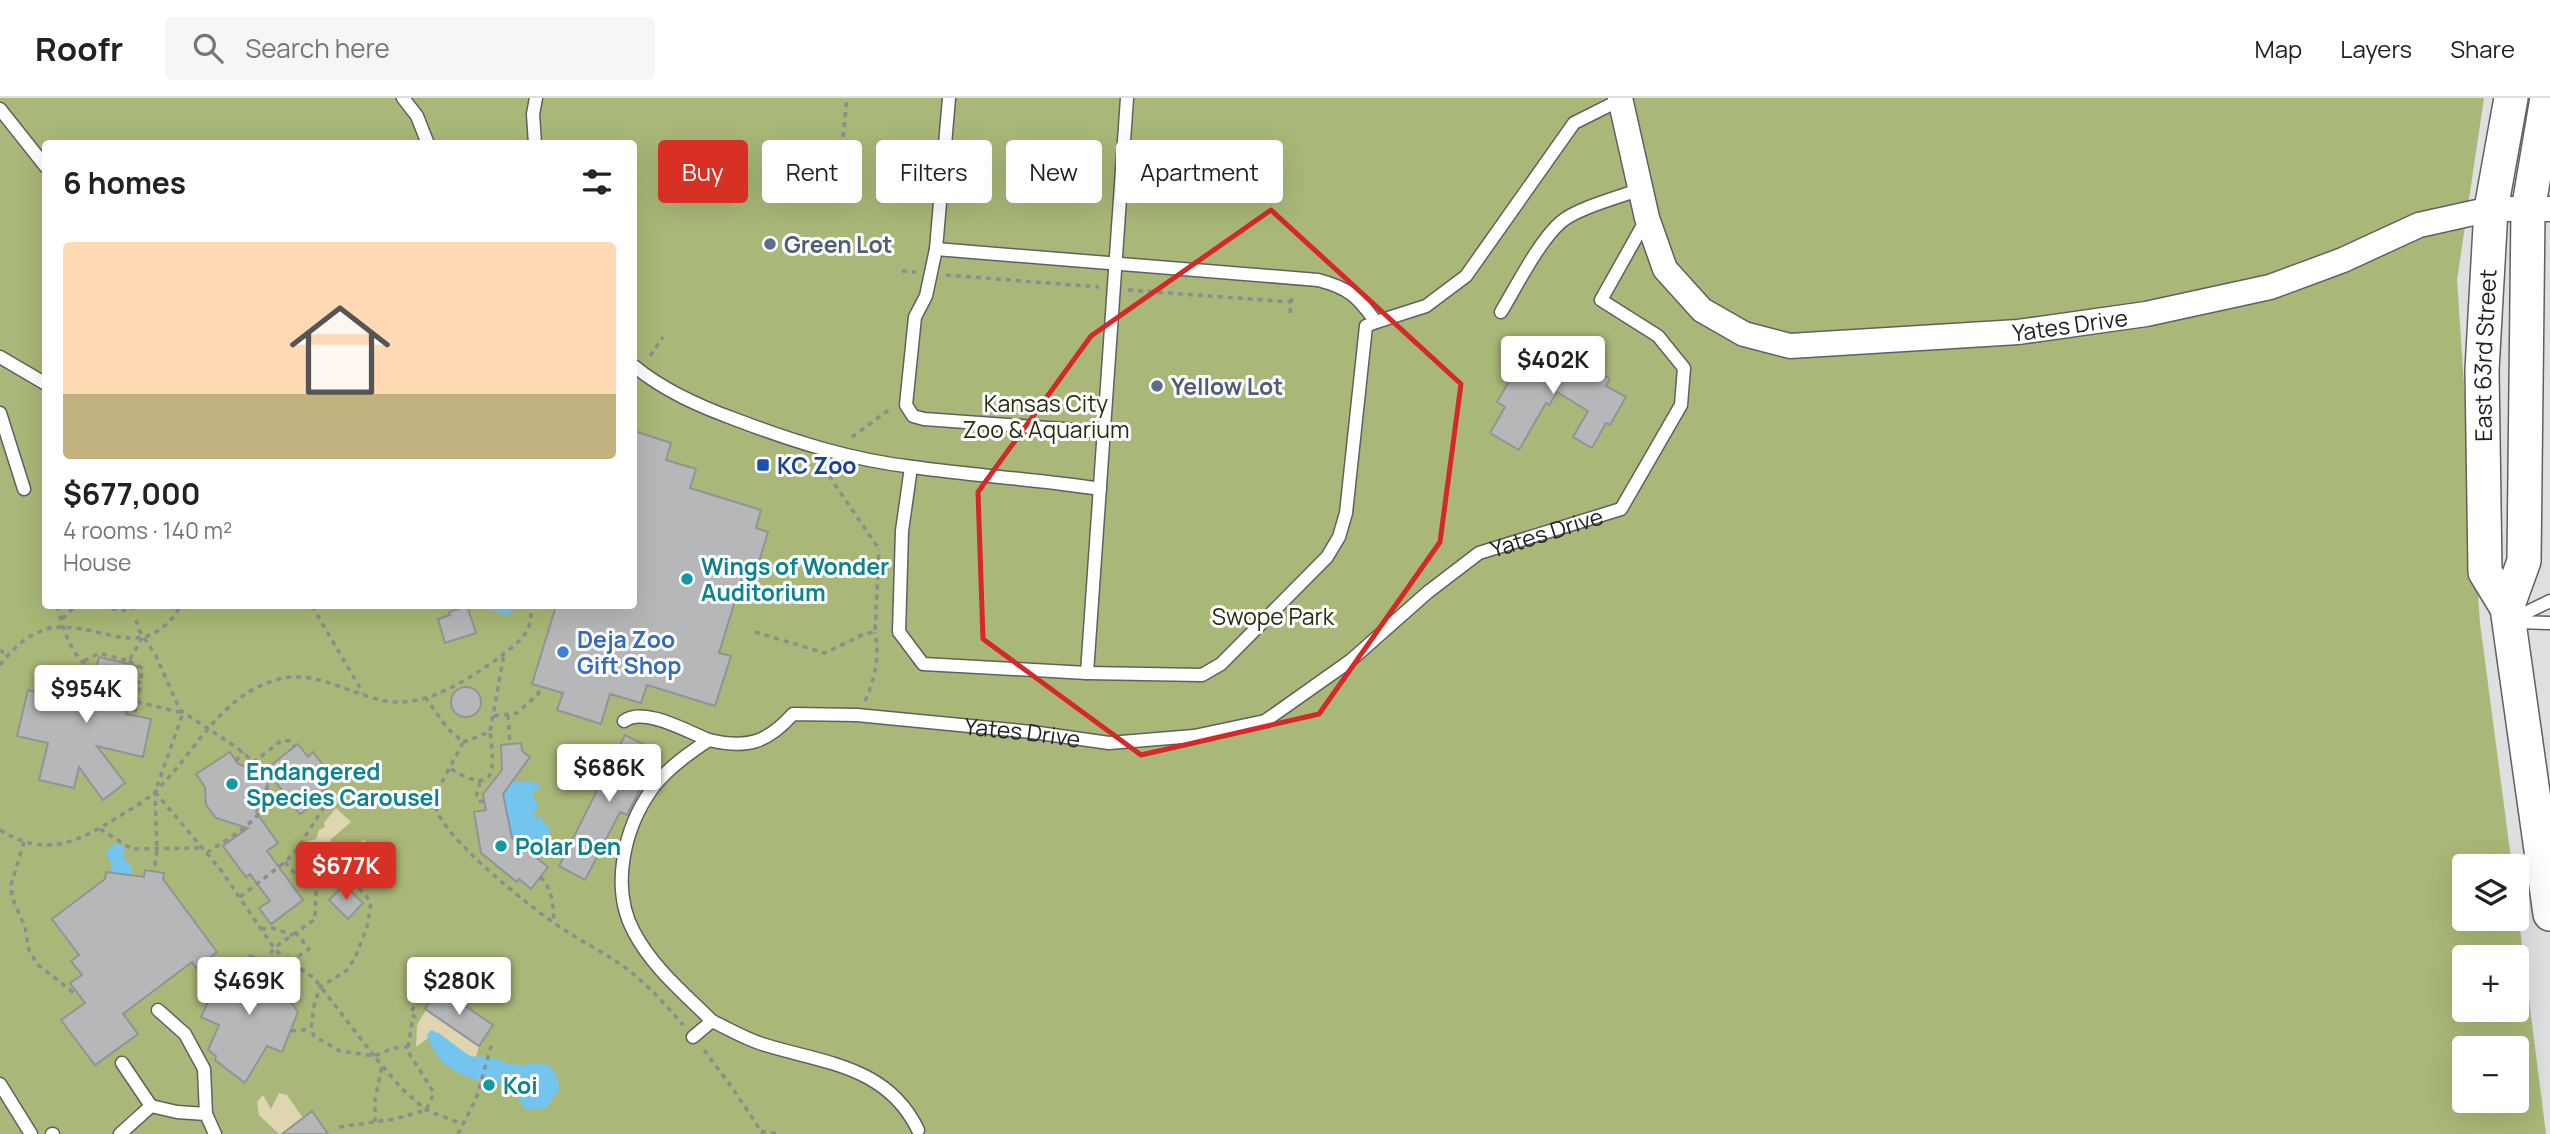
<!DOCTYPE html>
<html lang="en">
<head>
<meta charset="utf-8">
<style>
	body { margin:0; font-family:Manrope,sans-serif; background:#f6f6f6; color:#222; height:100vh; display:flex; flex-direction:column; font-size:26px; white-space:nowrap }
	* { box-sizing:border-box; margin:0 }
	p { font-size:23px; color:#767676 }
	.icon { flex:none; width:38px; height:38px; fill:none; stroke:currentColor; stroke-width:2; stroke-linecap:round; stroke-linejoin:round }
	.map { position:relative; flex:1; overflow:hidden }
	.drawer { position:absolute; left:42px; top:42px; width:595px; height:469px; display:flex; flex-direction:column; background:#fff; border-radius:7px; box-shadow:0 7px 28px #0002 }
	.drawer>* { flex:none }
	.hud { position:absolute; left:658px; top:42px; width:665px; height:63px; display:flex; gap:14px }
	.fabs { position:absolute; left:2452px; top:756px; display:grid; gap:14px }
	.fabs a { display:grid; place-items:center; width:77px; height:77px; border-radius:7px; background:#fff; box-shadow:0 7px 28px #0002; font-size:35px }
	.price { position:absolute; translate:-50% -60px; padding:0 16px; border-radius:7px; background:#fff; color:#222; font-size:23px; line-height:46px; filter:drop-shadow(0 2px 4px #0008) }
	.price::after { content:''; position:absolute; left:50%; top:42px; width:21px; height:16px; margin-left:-10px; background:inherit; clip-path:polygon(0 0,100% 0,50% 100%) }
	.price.active { background:#d93025; color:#fff }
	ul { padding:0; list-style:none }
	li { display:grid; align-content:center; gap:14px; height:371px; padding:0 21px }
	li span { display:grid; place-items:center; height:217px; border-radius:7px; color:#555 }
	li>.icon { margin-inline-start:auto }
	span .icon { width:126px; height:126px; fill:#fffc; stroke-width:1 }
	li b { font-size:30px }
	h2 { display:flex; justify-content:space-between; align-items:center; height:84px; padding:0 21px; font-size:30px }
	.pill { padding:0 24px; border-radius:7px; background:#fff; box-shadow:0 7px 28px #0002; font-size:24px; line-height:63px }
	.pill.active { background:#d93025; color:#fff }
	header { display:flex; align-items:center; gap:42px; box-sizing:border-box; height:98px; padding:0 35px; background:#fff; border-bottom:2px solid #e0e0e0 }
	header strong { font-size:33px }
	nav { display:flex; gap:38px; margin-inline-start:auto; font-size:24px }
	.search { width:490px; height:63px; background:#f6f6f6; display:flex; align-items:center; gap:18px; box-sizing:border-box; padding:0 24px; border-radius:7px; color:#767676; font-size:26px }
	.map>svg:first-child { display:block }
	.green { fill:#a9b878; fill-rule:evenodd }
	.sand { fill:#dfd5b0 }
	.water { fill:#73c4ef }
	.building { fill:#b6b7b8; stroke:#929394; stroke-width:2 }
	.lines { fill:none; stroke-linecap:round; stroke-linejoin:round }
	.lane-casing { stroke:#5f6061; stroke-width:15 }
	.street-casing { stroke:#5f6061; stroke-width:27 }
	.secondary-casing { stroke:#5f6061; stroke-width:36 }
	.path { stroke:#8c8d8e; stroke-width:3.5; stroke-dasharray:5 5; stroke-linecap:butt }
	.lane { stroke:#fff; stroke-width:12 }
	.street { stroke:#fff; stroke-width:24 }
	.secondary { stroke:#fff; stroke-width:33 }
	.marked { fill:none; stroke:#d62828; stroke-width:5; stroke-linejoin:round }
	.service-dot { fill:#5c6f8a; stroke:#fff; stroke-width:2.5 }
	.transit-dot { fill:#1a4fb4; stroke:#fff; stroke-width:2.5 }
	.culture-dot { fill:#0f9aa8; stroke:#fff; stroke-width:2.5 }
	.shop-dot { fill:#3f7fe0; stroke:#fff; stroke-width:2.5 }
	.labels { text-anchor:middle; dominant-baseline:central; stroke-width:6; stroke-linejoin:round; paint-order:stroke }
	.service-label { font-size:23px; font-weight:bold; fill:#4e5e75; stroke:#fff; text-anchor:start }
	.street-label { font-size:23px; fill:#232324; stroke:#fff }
	.park-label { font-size:23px; fill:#282e0e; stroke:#fff }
	.transit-label { font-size:23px; font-weight:bold; fill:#164399; stroke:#fff; text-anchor:start }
	.culture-label { font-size:23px; font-weight:bold; fill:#0d838f; stroke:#fff; text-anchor:start }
	.shop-label { font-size:23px; font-weight:bold; fill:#366cbe; stroke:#fff; text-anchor:start }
</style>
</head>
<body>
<header>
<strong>Roofr</strong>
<div class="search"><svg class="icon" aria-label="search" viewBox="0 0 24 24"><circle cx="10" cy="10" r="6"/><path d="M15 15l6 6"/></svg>Search here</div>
<nav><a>Map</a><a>Layers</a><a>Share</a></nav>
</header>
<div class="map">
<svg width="2550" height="1036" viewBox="0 0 2550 1036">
	<rect width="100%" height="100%" fill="#dedfe0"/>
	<path class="green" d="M0 0H2484L2457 182 2480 525 2512 768H2464V821H2516L2517 807 2546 1036H0ZM46 46H634V508H46ZM2464 859H2516V912H2464ZM2464 950H2516V1003H2464Z"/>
	<path class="sand" d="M336 710 351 724 330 742 342 758 364 741 375 756 356 774 349 767 338 775 320 776 315 771 320 766 315 760 310 764 297 761 308 743 316 741 319 732 325 729 324 725Z
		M426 912 479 948 476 959C464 958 448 944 439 935L427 937 428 940 416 949 417 927Z
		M279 995 287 997 303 1020 282 1036H279L259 1017 257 1004 263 997 271 1011Z"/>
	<path class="water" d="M489 508H516L513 513 505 518 493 512 490 513Z
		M512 684H534L540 687 538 692 532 693 539 712 532 715 538 721 541 717 543 725 550 729 549 751 539 755 537 761 512 740 506 709 500 701Z
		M116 745 125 750 123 759 132 769 131 778 112 775 110 761 105 755Z
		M431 932C440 934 461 953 472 959 488 956 500 964 516 967 524 969 529 965 538 965 552 964 560 979 559 992L546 1010 527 1012C517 1005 520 996 512 990 507 986 502 987 496 986 463 980 438 971 427 937Z"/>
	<path class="building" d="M1519 244 1551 263 1555 257 1577 270 1581 264 1610 281 1606 288 1626 299 1610 327 1606 325 1592 350 1573 339 1588 313 1557 294 1549 307 1546 305 1519 352 1490 335 1505 309 1497 304 1515 273 1506 267Z
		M634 333 671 345 666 362 696 371 690 390 761 412 756 430 768 434 753 483 742 480 719 555 731 558 715 608 647 587 641 605 610 596 601 626 557 612 563 595 532 586 556 508H634Z
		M467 508 476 535 445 545 438 521 450 517 449 514Z
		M99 559 137 568 126 616 151 621 143 659 97 648 125 685 103 702 79 669 74 690 39 682 48 645 17 638 28 592 39 595 40 590 49 593 54 574 83 581 84 576 94 578Z
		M451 604a15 15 0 1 1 30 0a15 15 0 1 1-30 0Z
		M625 637 659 654 627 717 620 714 585 782 559 768Z
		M521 645 522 653 530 659 503 696 512 740 548 769 531 791 519 781 517 784 481 755 474 714 486 712 483 696 502 672 501 647Z
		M298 646 308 659 313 654 332 678 323 684 327 690 318 697 320 701 300 716 271 678 256 714 278 745 267 753 303 802 271 826 259 810 270 803 250 776 246 779 223 748 248 730 216 720 206 707 205 689 196 676 230 654 238 666 270 678 266 671Z
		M145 772 164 775 163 781 217 854 196 870 192 864 123 916 138 936 95 967 61 922 85 905 70 885 82 877 71 863 79 857 52 821 105 781 106 774 144 779Z
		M344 787 363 805 348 821 329 802Z
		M250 857 280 871 275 882 298 914 282 954 267 948 245 985 215 962 216 958 208 952 219 927 201 919 225 866 240 885Z
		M439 890 493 927 479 948 425 911Z
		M312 1013 328 1036H282L303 1020Z"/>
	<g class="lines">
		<g class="lane-casing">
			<g id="lane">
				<path d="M403 0 417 18 428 46"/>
				<path d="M0 11 46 69"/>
				<path d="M535 46 533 16 536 0"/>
				<path d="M936 151 949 0"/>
				<path d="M1501 214C1516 189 1539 143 1561 124 1577 110 1620 99 1641 91"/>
				<path d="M1376 224 1426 208 1466 178 1574 25 1620 2"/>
				<path d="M0 259 46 286"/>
				<path d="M634 268C664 293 701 309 737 322 795 344 852 362 913 369 975 378 1038 381 1100 391"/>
				<path d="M0 315 24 391"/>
				<path d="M911 369 902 433 899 534 923 566 1087 575 1127 0"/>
				<path d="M2509 523 2550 503"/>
				<path d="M2511 524 2550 525"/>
				<path d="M1087 575 1202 577 1221 566 1327 459 1339 439 1346 415 1366 228 1376 224C1357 198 1349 190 1318 182L936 151 926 198 915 219 906 307 913 318 924 321 1104 334"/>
				<path d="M624 623C644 608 688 634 709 642"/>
				<path d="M158 912 185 936 204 971 206 1016"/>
				<path d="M712 923C729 931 744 940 762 946 822 965 887 967 918 1032"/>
				<path id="s1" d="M693 939 712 923C685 896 652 869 634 834 610 790 624 730 652 691 666 671 689 655 709 642 747 651 767 645 793 616L857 617 1032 634 1109 645 1194 638 1265 623 1350 563 1428 494 1479 455 1621 411 1681 307 1684 270 1658 238 1601 202 1647 120"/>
				<path d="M122 965 151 1008"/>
				<path d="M0 986 31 1036"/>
				<path d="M52 1036H53"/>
				<path d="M120 1036 151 1008 177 1014 206 1016 215 1036"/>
			</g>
		</g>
		<g class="street-casing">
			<g id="street">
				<path id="s2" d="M1620 0 1647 120 1665 171 1702 212 1744 236 1790 248 2018 234 2146 216 2270 189 2343 162 2419 127 2491 111H2550"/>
			</g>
		</g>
		<g class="secondary-casing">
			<g id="secondary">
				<path d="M2547 0 2528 113 2524 463 2507 510 2550 816"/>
				<path id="s3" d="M2507 510 2485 474 2482 272 2491 111 2511 0"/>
			</g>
		</g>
		<path class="path" d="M843 39 847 0
			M902 173 916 174
			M946 177 1099 189
			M1128 192 1291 204
			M1290 215 1292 196
			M650 258 663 239
			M852 339 890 311
			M829 378 879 451
			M57 508C64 532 71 562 97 574 110 579 127 581 141 585L134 618
			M102 508 121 513 142 508
			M169 508 177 514
			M312 508 363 595
			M62 521 75 508
			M136 522 139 532 156 558 180 612 236 649 254 664 282 642 290 643 295 649
			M755 534 825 555 864 536 875 534 879 451
			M0 552 7 557
			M84 563 99 555 129 563 142 540
			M129 563 142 570 141 585
			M0 567C15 547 37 528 63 529 111 530 145 564 181 508
			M425 599 448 631 463 644C457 659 434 693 435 706 439 738 535 813 563 831 584 845 607 856 627 871 648 887 666 907 683 927
			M865 603C875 581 880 558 875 534
			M137 604 183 615 155 694 157 752 154 773
			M508 617 510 646
			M494 618 517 615 538 596 541 589
			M463 644 490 634 504 556
			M236 663 243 654
			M451 671C497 699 495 671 490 634
			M480 684 476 699 480 703 484 704
			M155 694 220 771 274 850 284 860 314 880 374 958
			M100 731 132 751 202 750
			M0 732C45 760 77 745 118 719 131 711 146 703 157 692 196 653 220 598 276 582 302 574 325 583 349 592 365 597 383 605 400 604 434 604 474 578 501 558 519 544 535 533 530 508
			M24 744 11 787 12 799 25 829 29 852 37 866 74 895 77 894
			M207 755C231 737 275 719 266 683 264 676 258 669 254 664
			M285 764 306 789 348 781 353 783 371 804 367 829 355 860 346 873 320 889 314 908 311 931 314 938 340 953 374 958
			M540 779C553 791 553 808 554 825
			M240 799 285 764 295 754 324 709 327 701 323 693
			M261 831 272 830 293 837
			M265 864 274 850 315 821 316 789
			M290 864 309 851 296 835
			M291 933 311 931
			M408 949 412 925 415 919 410 915 425 892
			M704 952 733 991 763 1036
			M375 1024V1002L382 968
			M339 1029 395 1021 426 1012 434 995 409 955 408 949 394 950 374 958 401 990 426 1012 462 1026
			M761 1033 779 1036
			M458 1036 476 1001 492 945"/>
		<use href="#lane" class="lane"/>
		<use href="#street" class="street"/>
		<use href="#secondary" class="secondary"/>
	</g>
	<path class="marked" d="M1271 112 1461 286 1440 444 1319 616 1141 657 983 541 978 394 1091 238Z"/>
	<g class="service-dot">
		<circle cx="770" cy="146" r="7"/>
		<circle cx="1157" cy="288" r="7"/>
	</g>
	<rect class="transit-dot" x="756" y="360" width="14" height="14" rx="3.5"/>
	<g class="culture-dot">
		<circle cx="687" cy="481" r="7"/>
		<circle cx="232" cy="686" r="7"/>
		<circle cx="501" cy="748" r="7"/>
		<circle cx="489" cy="987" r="7"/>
	</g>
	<circle class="shop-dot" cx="563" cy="554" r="7"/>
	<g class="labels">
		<g class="service-label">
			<text x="784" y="146">Green Lot</text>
			<text x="1171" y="288">Yellow Lot</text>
		</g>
		<g class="street-label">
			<text stroke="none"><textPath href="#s2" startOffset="609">Yates Drive</textPath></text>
			<text stroke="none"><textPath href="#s3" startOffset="259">East 63rd Street</textPath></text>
			<text stroke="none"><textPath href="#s1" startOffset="1283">Yates Drive</textPath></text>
			<text stroke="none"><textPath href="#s1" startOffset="695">Yates Drive</textPath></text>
		</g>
		<g class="park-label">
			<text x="1046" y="305">Kansas City<tspan x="1046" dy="26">Zoo &amp; Aquarium</tspan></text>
			<text x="1273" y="518">Swope Park</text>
		</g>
		<g class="transit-label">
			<text x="777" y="367">KC Zoo</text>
		</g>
		<g class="culture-label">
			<text x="701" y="468">Wings of Wonder<tspan x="701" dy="26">Auditorium</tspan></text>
			<text x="246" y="673">Endangered<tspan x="246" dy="26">Species Carousel</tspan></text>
			<text x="515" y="748">Polar Den</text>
			<text x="503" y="987">Koi</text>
		</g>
		<g class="shop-label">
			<text x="577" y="541">Deja Zoo<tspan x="577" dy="26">Gift Shop</tspan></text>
		</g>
	</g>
</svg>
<div class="fabs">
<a><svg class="icon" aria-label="layers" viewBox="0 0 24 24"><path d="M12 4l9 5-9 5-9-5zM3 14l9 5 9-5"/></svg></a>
<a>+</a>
<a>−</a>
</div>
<b class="price" style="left:1553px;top:298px">$402K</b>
<b class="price" style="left:86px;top:627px">$954K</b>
<b class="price" style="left:609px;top:706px">$686K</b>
<b class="price active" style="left:346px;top:804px">$677K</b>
<b class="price" style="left:249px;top:919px">$469K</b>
<b class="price" style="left:459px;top:919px">$280K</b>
<div class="hud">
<a class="pill active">Buy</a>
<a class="pill">Rent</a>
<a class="pill">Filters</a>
<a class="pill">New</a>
<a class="pill">Apartment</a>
</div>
<section class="drawer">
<h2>6 homes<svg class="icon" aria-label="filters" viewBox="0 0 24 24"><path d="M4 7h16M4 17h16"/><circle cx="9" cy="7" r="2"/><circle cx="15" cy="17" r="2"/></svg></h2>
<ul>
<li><span style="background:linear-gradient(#ffd9b3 70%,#c2b280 0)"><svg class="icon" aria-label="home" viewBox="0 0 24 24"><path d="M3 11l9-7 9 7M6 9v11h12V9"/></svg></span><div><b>$677,000</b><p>4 rooms · 140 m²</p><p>House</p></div></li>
</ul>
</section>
</div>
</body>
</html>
